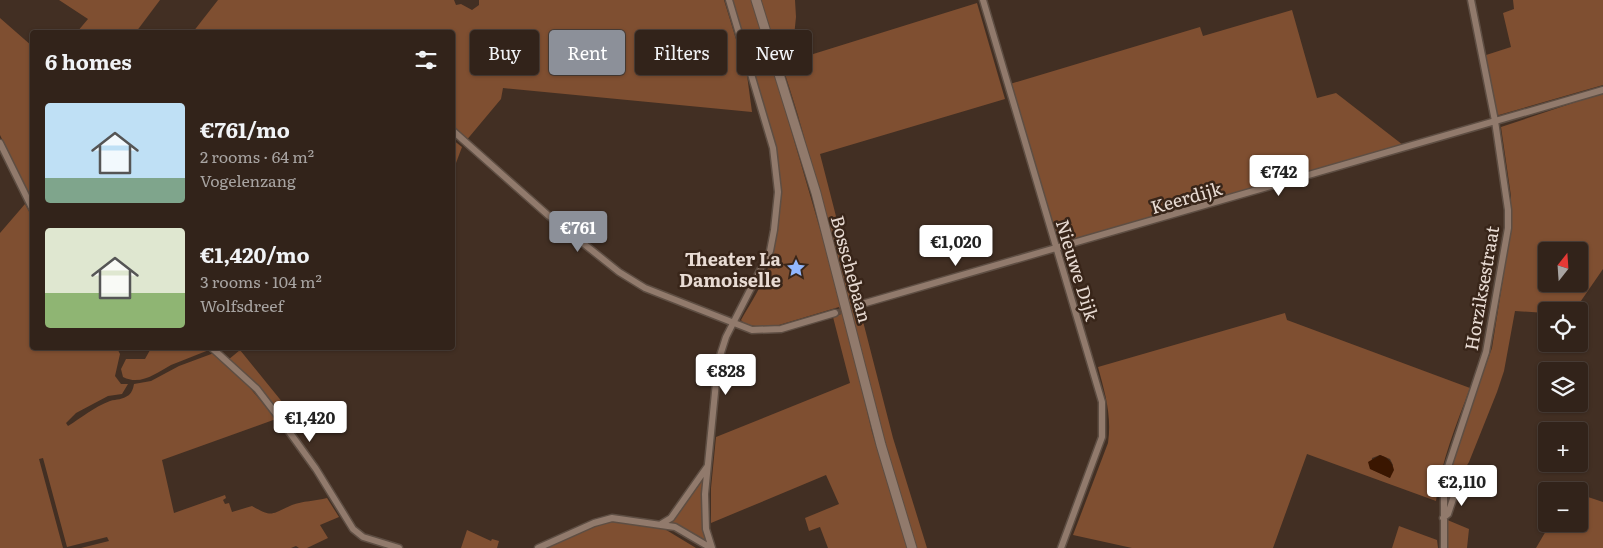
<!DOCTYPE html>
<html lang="en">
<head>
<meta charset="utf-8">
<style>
	body { margin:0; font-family:Literata,serif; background:#3a2b23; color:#f1f3f6; height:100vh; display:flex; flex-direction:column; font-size:19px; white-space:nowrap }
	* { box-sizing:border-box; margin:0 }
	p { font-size:16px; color:#a8a4a2 }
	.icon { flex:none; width:28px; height:28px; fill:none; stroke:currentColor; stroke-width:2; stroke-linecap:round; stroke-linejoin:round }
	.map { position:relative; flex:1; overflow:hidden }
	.panel { position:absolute; left:30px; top:30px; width:425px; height:320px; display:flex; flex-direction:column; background:#32231a; border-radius:5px; box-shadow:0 1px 4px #0004,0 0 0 1px #4d4039 }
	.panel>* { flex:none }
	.banner { position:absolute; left:470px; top:30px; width:475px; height:45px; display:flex; gap:10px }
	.needle { width:32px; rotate:17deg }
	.controls { position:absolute; left:1538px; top:242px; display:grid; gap:10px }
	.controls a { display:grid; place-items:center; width:50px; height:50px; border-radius:5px; background:#32231a; box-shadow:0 1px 4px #0004,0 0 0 1px #4d4039; font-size:25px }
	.price { position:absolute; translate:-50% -42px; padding:0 11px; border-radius:5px; background:#fff; color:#222; font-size:16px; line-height:32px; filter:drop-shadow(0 1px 2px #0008) }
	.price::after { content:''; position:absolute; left:50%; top:30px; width:15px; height:11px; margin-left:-8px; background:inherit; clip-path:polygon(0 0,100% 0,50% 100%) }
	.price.active { background:#8c9099; color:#fff }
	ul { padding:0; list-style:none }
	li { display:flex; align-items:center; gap:15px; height:125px; padding:0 15px }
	li span { display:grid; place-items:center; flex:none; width:140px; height:100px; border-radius:5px; color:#555 }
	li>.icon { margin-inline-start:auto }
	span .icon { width:60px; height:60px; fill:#fffc; stroke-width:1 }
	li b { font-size:21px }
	h2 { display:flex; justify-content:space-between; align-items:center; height:60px; padding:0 15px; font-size:21px }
	.chip { padding:0 18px; border-radius:5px; background:#32231a; box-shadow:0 1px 4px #0004,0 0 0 1px #4d4039; font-size:18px; line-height:45px }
	.chip.active { background:#8c9099; color:#fff }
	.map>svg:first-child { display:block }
	.green { fill:#7f4f31; fill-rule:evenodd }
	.water { fill:#3a1600 }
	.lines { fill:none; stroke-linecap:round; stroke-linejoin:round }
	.street-tunnel { stroke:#5b493d; stroke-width:6; stroke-dasharray:6 3; stroke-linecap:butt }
	.street-casing { stroke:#5e4e43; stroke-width:9 }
	.secondary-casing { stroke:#5e4e43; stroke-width:11 }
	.street { stroke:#917a6c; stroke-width:6 }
	.secondary { stroke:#917a6c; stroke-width:9 }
	.labels { text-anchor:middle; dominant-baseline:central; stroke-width:5; stroke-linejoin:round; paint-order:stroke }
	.street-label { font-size:18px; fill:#e8dbd3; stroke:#382519 }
	.poi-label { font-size:18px; font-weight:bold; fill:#e8dbd3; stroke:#382519; text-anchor:end }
</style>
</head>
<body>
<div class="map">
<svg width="1603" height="548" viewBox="0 0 1603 548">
	<rect width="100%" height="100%" fill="#422f23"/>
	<path class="green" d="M59 0H160L136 32H77L88 19Z
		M218 0H454L456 5 461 4 472 10 479 5V0H724L747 75 752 112 503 88 501 99 465 142 453 132 452 32H193Z
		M732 0H753L839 294 872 432 908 548H828L820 527 809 531 805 518 839 504 826 475 711 523V488L716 437 850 383 833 317 841 314 839 307 779 325 766 327 745 325 741 320C750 304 762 286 768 268 778 235 780 203 778 169Z
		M761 0H795L796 17 792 56 794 60 977 3 1005 99 820 154 893 438 927 548H916L888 456 815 182C802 119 780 61 761 0Z
		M1513 0H1603V85L1499 115 1496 114 1483 56 1511 47 1503 13 1514 9Z
		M1292 10 1317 98 1336 93 1403 145 1064 243 1057 240 1010 84 1200 27 1203 36Z
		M0 18 32 46V192L29 195 0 135Z
		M1603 93V269L1574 311H1546V313L1515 311 1504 371 1497 392 1469 462 1459 478 1462 465H1458L1447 513 1445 492 1450 465 1492 348 1511 228V196L1501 127ZM1546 251H1579V284H1546Z
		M453 140 462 147 453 171Z
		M25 204 32 217V348H117L120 354 115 376 121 384H128L122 394 108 396 76 413 66 423 68 426C81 418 94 407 110 401 117 399 122 400 129 395 132 392 133 389 134 384L151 381 179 366 214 353 250 388 276 419 162 460 174 513 225 495 226 498 223 500 225 504 229 503 232 512 252 506C273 518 271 514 292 505 302 501 316 501 327 498L339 517 320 525 328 538 307 548H299L296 546 291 548H81L109 541 107 537 67 547 43 458 39 459 63 548H0V233Z
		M1285 313 1287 320 1470 388C1456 425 1441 462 1436 501L1307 454 1273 548H1132L1073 535 1108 443C1112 416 1105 393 1098 367ZM1380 455 1390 459 1393 465 1390 478 1371 469 1372 458Z
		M156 348H208L209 350C196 355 184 360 171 365 156 373 141 386 123 377L121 369 126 359H145L150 350Z
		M240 350 283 403 285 409 280 414 228 360Z
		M704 477 702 523 706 541 668 523Z
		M1579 494 1603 502V548H1536L1550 524H1579Z
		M1445 519 1469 529 1467 548H1446Z
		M608 521 663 528 696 548H543L584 529Z
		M1399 526 1437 540 1438 548H1392Z
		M467 530 491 541 492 539 499 541 497 548H461Z"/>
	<path class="water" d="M1380 455C1389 458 1392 462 1394 470L1390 478 1370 469 1368 462Z"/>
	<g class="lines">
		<path class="street-tunnel" d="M835 313 862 304"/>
		<g class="street-casing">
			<path id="street" d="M983 0 1102 402V437L1061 548
				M452 130 549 216 619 272 645 288 752 330 781 329 835 313
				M0 143 32 208
				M862 304 1603 90
				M212 348 257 389 280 419 316 469 353 529 363 537 399 548
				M1443 518 1448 514 1459 481
				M661 524 671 518 707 467
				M538 548 594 523 612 518 675 527 711 548
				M712 548 706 529 705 494 718 362 726 337 770 251 774 230 778 192 773 148 729 0
				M1444 548V479L1486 352 1508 228V210L1495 121 1471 0"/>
		</g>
		<g class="secondary-casing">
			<path id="secondary" d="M756 0 816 193 881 445 912 548"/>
		</g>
		<use href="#street" class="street"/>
		<use href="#secondary" class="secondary"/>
	</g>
	<defs>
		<g id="sight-bare" transform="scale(1.5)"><path d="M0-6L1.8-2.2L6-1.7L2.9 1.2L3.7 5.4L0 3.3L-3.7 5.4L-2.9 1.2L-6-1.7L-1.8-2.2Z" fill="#92b7fd" stroke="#382519" stroke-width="2.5" paint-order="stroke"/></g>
	</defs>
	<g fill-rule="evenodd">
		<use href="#sight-bare" x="796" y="268"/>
	</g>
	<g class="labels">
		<g class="street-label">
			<text transform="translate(1186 197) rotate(-16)">Keerdijk</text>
			<text transform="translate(852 269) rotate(75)">Bosschebaan</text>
			<text transform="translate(1078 270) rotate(73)">Nieuwe Dijk</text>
			<text transform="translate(1481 288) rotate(-80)">Horziksestraat</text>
		</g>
		<g class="poi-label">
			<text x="781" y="258">Theater La<tspan x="781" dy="21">Damoiselle</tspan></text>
		</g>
	</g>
</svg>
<div class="controls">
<a><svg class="needle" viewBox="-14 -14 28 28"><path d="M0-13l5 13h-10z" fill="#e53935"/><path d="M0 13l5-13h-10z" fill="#a8a4a2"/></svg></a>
<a><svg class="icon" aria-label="locate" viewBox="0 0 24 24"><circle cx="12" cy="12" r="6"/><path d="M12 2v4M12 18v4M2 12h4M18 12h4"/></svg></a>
<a><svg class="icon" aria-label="layers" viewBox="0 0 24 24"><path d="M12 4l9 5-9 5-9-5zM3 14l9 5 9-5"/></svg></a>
<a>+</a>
<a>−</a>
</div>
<b class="price" style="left:1279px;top:197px">€742</b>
<b class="price active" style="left:578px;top:253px">€761</b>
<b class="price" style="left:956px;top:267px">€1,020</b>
<b class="price" style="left:726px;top:396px">€828</b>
<b class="price" style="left:310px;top:443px">€1,420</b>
<b class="price" style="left:1462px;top:507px">€2,110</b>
<div class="banner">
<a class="chip">Buy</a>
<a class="chip active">Rent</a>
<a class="chip">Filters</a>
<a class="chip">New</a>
</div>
<section class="panel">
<h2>6 homes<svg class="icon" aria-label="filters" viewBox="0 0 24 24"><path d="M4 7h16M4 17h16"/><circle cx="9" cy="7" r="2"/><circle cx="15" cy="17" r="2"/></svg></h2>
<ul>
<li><span style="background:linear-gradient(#bfe0f5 75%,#7fa58c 0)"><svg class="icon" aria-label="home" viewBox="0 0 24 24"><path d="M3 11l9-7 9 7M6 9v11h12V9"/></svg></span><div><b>€761/mo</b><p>2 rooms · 64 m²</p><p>Vogelenzang</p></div></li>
<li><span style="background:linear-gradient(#dfe7d0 65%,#8fb573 0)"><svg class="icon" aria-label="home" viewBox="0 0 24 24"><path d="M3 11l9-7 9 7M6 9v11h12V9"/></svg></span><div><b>€1,420/mo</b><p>3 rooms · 104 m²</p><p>Wolfsdreef</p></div></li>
</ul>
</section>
</div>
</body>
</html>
